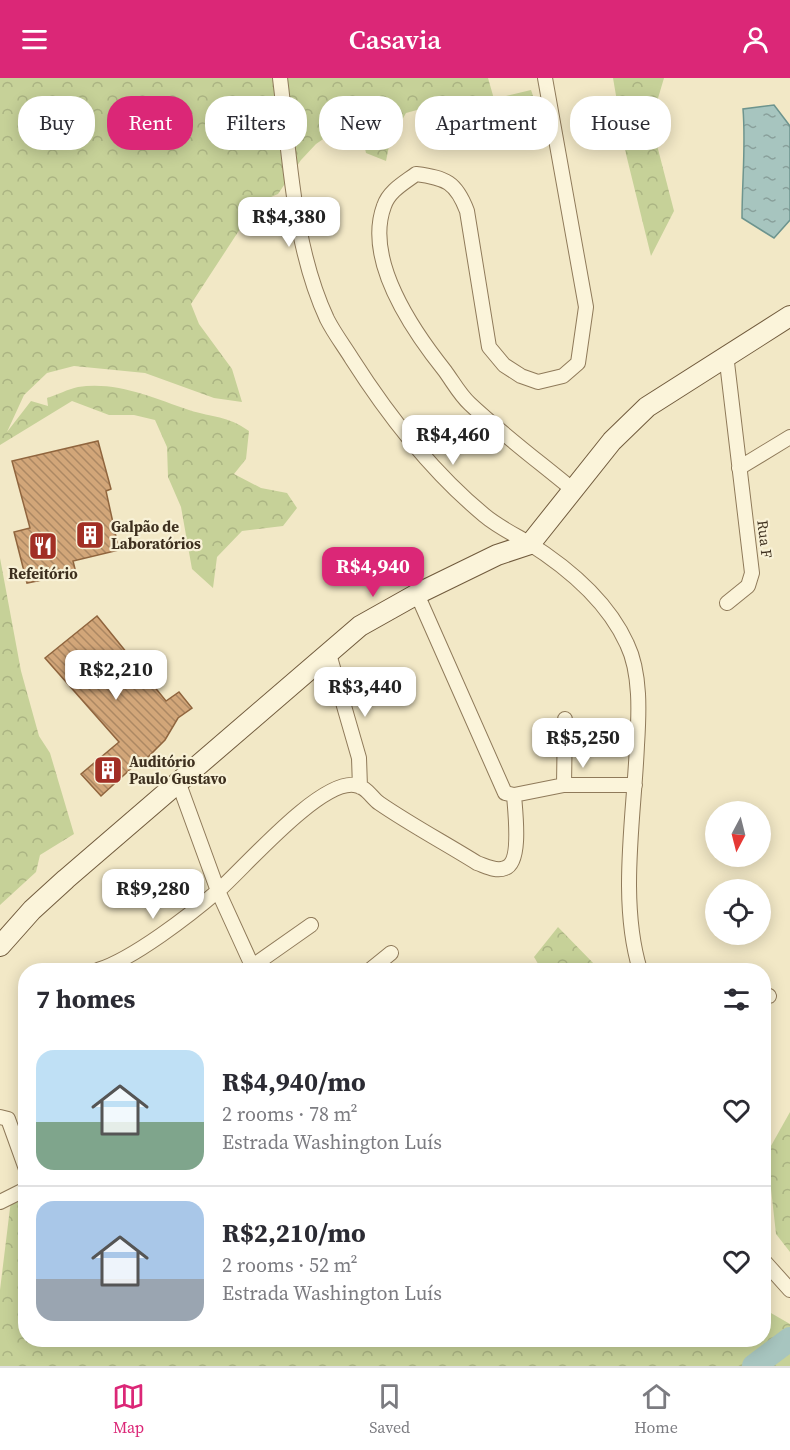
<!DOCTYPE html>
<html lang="en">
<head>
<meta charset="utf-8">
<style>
	body { margin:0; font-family:"Source Serif 4",serif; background:#f7f7f7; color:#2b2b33; height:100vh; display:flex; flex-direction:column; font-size:22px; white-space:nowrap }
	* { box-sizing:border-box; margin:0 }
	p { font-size:20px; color:#7c7c81 }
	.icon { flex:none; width:33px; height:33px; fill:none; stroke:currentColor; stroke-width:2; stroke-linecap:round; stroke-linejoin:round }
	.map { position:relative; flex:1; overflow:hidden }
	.side { position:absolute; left:18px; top:885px; width:753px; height:384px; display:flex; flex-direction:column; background:#fff; border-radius:24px; box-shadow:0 3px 15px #0003 }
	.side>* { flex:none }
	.banner { position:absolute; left:18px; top:18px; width:754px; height:54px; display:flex; gap:12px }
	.needle { width:39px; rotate:187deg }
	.controls { position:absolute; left:705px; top:723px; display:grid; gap:12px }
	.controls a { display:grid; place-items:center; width:66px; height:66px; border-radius:50%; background:#fff; box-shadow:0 3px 15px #0003; font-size:30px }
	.price { position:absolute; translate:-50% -51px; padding:0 14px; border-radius:12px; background:#fff; color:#222; font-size:20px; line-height:39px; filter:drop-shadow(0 2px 3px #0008) }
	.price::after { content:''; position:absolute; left:50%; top:36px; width:18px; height:14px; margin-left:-9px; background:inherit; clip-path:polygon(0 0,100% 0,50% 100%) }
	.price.active { background:#db2777; color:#fff }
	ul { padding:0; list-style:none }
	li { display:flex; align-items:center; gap:18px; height:150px; padding:0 18px }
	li+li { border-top:2px solid #e1e1e2 }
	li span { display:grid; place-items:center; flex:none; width:168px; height:120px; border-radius:18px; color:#555 }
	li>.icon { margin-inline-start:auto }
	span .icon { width:72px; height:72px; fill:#fffc; stroke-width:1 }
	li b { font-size:26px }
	h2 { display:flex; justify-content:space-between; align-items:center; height:72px; padding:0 18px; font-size:26px }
	.tag { padding:0 21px; border-radius:24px; background:#fff; box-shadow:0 3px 15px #0003; font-size:21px; line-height:54px }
	.tag.active { background:#db2777; color:#fff }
	header { display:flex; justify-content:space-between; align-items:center; height:78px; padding:0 18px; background:#db2777; color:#fff; font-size:27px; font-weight:600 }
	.menu { display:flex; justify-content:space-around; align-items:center; height:84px; border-top:2px solid #e1e1e2; background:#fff; font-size:16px; color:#7c7c81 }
	.menu a { display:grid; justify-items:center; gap:3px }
	.menu .active { color:#db2777 }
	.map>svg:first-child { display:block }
	.forest { fill:url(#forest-crowns) }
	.water { fill:url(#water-ripples); stroke:#6d948e; stroke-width:1.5 }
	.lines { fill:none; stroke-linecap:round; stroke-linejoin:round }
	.river { stroke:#a7c5bf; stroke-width:24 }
	.building { fill:url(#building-back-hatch); stroke:#90653e; stroke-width:1.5 }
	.street-casing { stroke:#8f7a5a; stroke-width:16 }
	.secondary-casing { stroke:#715b3d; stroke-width:22 }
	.street { stroke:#fbf4da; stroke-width:14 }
	.secondary { stroke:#fbf4da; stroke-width:20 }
	.labels { text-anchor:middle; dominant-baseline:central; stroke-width:4.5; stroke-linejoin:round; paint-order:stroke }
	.poi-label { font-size:15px; font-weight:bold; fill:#3e301f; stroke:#f8f1d6; text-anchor:start }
	.street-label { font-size:15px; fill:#3e301f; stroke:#f8f1d6 }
</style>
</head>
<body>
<header><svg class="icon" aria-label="menu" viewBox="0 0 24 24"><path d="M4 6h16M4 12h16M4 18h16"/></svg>Casavia<svg class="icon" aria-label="person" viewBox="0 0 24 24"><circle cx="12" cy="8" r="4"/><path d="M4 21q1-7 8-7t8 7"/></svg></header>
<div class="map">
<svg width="790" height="1288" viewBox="0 0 790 1288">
	<defs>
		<pattern id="forest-crowns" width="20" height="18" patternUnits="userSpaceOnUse" patternTransform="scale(1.5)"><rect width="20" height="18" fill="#c6d198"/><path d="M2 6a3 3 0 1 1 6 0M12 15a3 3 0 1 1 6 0" fill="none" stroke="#abb483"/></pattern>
		<pattern id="water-ripples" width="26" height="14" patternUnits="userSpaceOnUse" patternTransform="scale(1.5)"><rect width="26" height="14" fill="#a7c5bf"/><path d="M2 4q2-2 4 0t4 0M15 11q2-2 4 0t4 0" fill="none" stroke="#89a09b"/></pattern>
		<pattern id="building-back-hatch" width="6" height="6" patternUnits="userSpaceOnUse" patternTransform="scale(1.5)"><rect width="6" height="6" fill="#d2a679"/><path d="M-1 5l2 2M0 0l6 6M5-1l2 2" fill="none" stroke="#ac8863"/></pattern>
	</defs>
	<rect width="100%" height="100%" fill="#f2e8c6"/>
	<path class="forest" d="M0 0H488L494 21 531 12 541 41 527 52H483L436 43 417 32 406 35 390 63 386 83 366 75 362 57 335 53 316 66 301 82 278 116 257 125 191 226 199 246 232 291 242 324 214 320 145 295 74 288 47 295 24 317 7 354 31 323 48 328 47 320C57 317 68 311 78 309 117 303 153 320 189 332 214 340 226 337 249 353L246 381 234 396 261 410 287 415 297 430 283 448 242 453 217 479 213 510 192 491 181 429 168 399 167 369 155 342 134 337H109L72 323 0 367Z
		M613 0H664L651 44 674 133 651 178 626 76Z
		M0 480 21 593 39 658 50 675 74 756 40 777 36 794 0 827Z
		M558 849 597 889 600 892H542L534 879Z
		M790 1034V1174L776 1156 767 1075Z
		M25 1111 26 1262H764V1231L790 1246V1288H0V1212L11 1122Z"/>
	<path class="water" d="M774 27 790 48V142L774 160 742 140C742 103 746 68 743 31Z"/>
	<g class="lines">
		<path class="river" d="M754 1288 790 1261"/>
	</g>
	<path class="building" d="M98 363 111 411 106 413 119 472 73 483 76 495 27 505 14 454 30 450 12 383Z
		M97 538 166 623 179 614 192 630 178 640 165 662 137 690 135 687 101 718 81 696 119 664 45 580Z"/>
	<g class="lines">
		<g class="street-casing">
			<path id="street" d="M280 0C290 79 293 168 327 241 334 255 344 268 352 281 389 339 431 393 484 437 497 448 513 456 527 464 567 489 607 522 627 566 641 595 639 636 637 667 634 739 619 823 640 892
				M545 0 586 229 578 285 563 298 538 304 521 298 504 287 489 269 467 133C456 104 446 100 416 96 404 105 389 113 384 128 364 182 413 253 445 293 453 304 460 317 470 326 502 356 538 383 572 411
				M726 276 752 495 748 508 727 525
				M739 390 790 359
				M417 516 505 715 514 717 564 707
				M329 576 359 680 360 709
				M565 641 564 707H635
				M179 706 218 813 254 892
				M98 892C133 881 190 837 219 812 246 788 319 703 354 707 366 708 371 719 379 725 411 747 445 765 477 785 486 788 496 794 505 790 522 785 515 732 514 717
				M247 892 311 847
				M370 892 391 875
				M764 919 769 918
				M0 1039 8 1041 26 1091
				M0 1124 26 1111
				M764 1183 790 1212"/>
		</g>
		<g class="secondary-casing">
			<path id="secondary" d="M0 868 32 832 66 801 360 548 417 516 497 477 530 466 612 363 647 329 790 238"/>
		</g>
		<use href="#street" class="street"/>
		<use href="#secondary" class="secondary"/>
	</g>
	<defs>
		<g id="building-square" transform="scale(1.5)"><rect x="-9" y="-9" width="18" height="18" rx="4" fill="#a22f25" stroke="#f8f1d6"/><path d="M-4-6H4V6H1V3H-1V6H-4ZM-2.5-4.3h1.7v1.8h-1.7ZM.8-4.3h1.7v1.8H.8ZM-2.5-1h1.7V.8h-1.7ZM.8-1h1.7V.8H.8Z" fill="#fff"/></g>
		<g id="restaurant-square" transform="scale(1.5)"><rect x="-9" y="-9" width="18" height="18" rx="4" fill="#a22f25" stroke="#f8f1d6"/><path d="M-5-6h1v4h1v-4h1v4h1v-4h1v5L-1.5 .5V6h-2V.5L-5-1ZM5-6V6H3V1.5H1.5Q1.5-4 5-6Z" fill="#fff"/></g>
	</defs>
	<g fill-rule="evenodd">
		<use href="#building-square" x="90" y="457"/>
		<use href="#restaurant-square" x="43" y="468"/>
		<use href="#building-square" x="108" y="692"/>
	</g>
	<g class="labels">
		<g class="poi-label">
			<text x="111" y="448">Galpão de<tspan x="111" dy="17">Laboratórios</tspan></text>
			<text x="43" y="495" text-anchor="middle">Refeitório</text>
			<text x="129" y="683">Auditório<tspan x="129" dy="17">Paulo Gustavo</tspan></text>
		</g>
		<g class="street-label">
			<text transform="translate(765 461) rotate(83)">Rua F</text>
		</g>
	</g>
</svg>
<div class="controls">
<a><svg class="needle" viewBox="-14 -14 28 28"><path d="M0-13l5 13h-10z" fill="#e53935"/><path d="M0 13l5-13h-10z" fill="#7c7c81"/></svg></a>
<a><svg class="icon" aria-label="locate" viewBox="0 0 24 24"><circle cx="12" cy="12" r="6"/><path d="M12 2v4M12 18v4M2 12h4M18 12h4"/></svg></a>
</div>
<b class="price" style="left:289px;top:170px">R$4,380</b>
<b class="price" style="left:453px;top:388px">R$4,460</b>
<b class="price active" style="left:373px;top:520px">R$4,940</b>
<b class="price" style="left:116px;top:623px">R$2,210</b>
<b class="price" style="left:365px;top:640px">R$3,440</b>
<b class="price" style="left:583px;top:691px">R$5,250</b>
<b class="price" style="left:153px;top:842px">R$9,280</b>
<div class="banner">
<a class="tag">Buy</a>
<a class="tag active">Rent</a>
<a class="tag">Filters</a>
<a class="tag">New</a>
<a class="tag">Apartment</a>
<a class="tag">House</a>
</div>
<section class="side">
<h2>7 homes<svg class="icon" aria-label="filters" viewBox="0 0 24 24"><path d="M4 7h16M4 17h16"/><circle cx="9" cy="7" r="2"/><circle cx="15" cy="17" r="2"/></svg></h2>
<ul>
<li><span style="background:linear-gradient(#bfe0f5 60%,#7fa58c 0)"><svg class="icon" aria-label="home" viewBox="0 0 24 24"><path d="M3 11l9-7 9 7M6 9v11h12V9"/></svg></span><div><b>R$4,940/mo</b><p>2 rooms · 78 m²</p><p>Estrada Washington Luís</p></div><svg class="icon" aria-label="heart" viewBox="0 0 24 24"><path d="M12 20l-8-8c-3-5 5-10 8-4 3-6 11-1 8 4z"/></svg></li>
<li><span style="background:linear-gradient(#a9c7e8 65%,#9aa5b1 0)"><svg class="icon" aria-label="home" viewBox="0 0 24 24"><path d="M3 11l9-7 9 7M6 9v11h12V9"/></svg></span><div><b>R$2,210/mo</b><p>2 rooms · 52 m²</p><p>Estrada Washington Luís</p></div><svg class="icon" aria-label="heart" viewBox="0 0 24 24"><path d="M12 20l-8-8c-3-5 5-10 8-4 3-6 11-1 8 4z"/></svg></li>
</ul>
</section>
</div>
<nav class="menu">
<a class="active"><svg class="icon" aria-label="map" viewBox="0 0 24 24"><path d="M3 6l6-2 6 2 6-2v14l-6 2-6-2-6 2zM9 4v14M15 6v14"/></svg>Map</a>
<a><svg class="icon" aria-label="saved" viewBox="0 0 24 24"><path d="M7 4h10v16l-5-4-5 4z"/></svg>Saved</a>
<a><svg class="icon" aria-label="home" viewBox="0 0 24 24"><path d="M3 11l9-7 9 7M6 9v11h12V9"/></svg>Home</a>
</nav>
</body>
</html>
